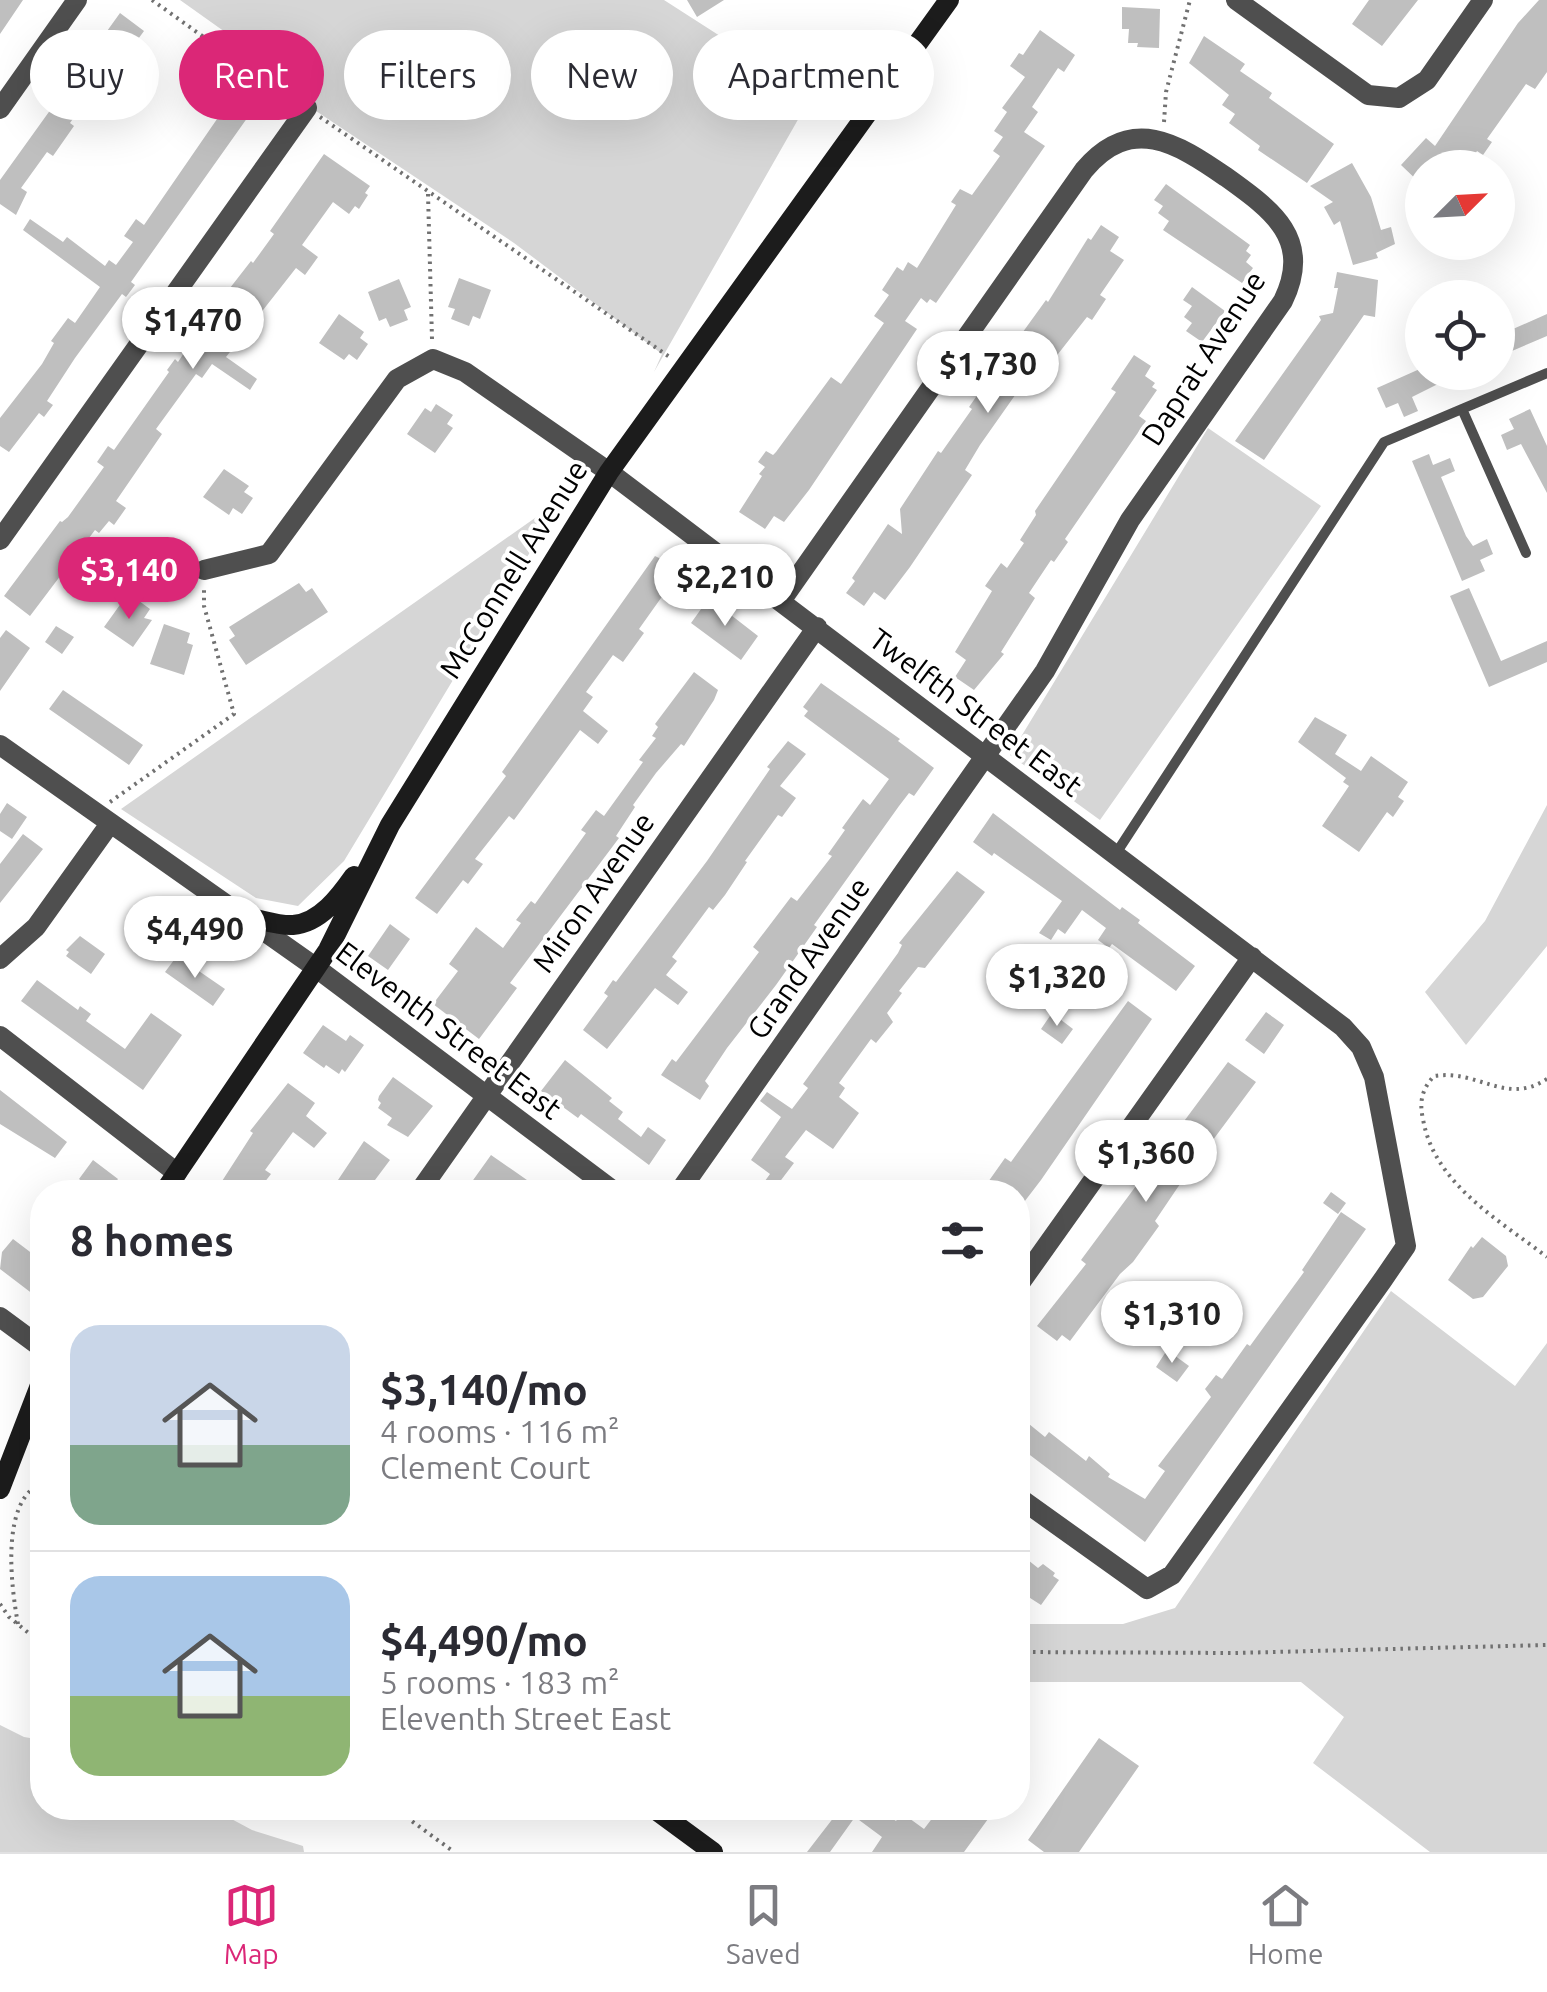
<!DOCTYPE html>
<html lang="en">
<head>
<meta charset="utf-8">
<style>
	body { margin:0; font-family:Ubuntu,sans-serif; background:#f7f7f7; color:#2b2b33; height:100vh; display:flex; flex-direction:column; font-size:38px; white-space:nowrap }
	* { box-sizing:border-box; margin:0 }
	p { font-size:32px; color:#7c7c81 }
	.icon { flex:none; width:55px; height:55px; fill:none; stroke:currentColor; stroke-width:2; stroke-linecap:round; stroke-linejoin:round }
	.map { position:relative; flex:1; overflow:hidden }
	.details { position:absolute; left:30px; top:1180px; width:1000px; height:640px; display:flex; flex-direction:column; background:#fff; border-radius:40px; box-shadow:0 10px 40px #0002 }
	.details>* { flex:none }
	.top-card { position:absolute; left:30px; top:30px; width:1000px; height:90px; display:flex; gap:20px }
	.needle { width:65px; rotate:66deg }
	.fabs { position:absolute; left:1405px; top:150px; display:grid; gap:20px }
	.fabs a { display:grid; place-items:center; width:110px; height:110px; border-radius:50%; background:#fff; box-shadow:0 10px 40px #0002; font-size:50px }
	.price { position:absolute; translate:-50% -85px; padding:0 22px; border-radius:35px; background:#fff; color:#222; font-size:32px; line-height:65px; filter:drop-shadow(0 2px 5px #0008) }
	.price::after { content:''; position:absolute; left:50%; top:60px; width:30px; height:22px; margin-left:-15px; background:inherit; clip-path:polygon(0 0,100% 0,50% 100%) }
	.price.current { background:#db2777; color:#fff }
	ul { padding:0; list-style:none }
	li { display:flex; align-items:center; gap:30px; height:250px; padding:0 40px }
	li+li { border-top:2px solid #e1e1e2 }
	li span { display:grid; place-items:center; flex:none; width:280px; height:200px; border-radius:30px; color:#555 }
	li>.icon { margin-inline-start:auto }
	span .icon { width:120px; height:120px; fill:#fffc; stroke-width:1 }
	li b { font-size:42px }
	h2 { display:flex; justify-content:space-between; align-items:center; height:120px; padding:0 40px; font-size:42px }
	.tag { padding:0 35px; border-radius:45px; background:#fff; box-shadow:0 10px 40px #0002; font-size:35px; line-height:90px }
	.tag.current { background:#db2777; color:#fff }
	.menu { display:flex; justify-content:space-around; align-items:center; height:140px; border-top:2px solid #e1e1e2; background:#fff; font-size:28px; color:#7c7c81 }
	.menu a { display:grid; justify-items:center; gap:5px }
	.menu .current { color:#db2777 }
	.map>svg:first-child { display:block }
	.green { fill:#d6d6d6 }
	.building { fill:#bfbfbf }
	.lines { fill:none; stroke-linecap:round; stroke-linejoin:round }
	.path { stroke:#717171; stroke-width:4; stroke-dasharray:2.5 5; stroke-linecap:butt }
	.lane { stroke:#4f4f4f; stroke-width:10 }
	.street { stroke:#4f4f4f; stroke-width:20 }
	.secondary { stroke:#1c1c1c; stroke-width:20 }
	.labels { text-anchor:middle; dominant-baseline:central; stroke-width:8; stroke-linejoin:round; paint-order:stroke }
	.street-label { font-size:30px; fill:#000; stroke:#fff }
</style>
</head>
<body>
<div class="map">
<svg width="1547" height="1852" viewBox="0 0 1547 1852">
	<rect width="100%" height="100%" fill="#fff"/>
	<path class="green" d="M180 0H664L812 95 654 372 662 354 514 243 295 97 301 86Z
		M1208 428 1321 506 1100 820 1010 755Z
		M562 499 344 861 298 906 256 898 121 809Z
		M1547 805V946L1466 1045 1425 992 1485 921Z
		M1391 1291 1515 1386 1547 1343V1852H1430L1313 1763 1344 1717 1301 1682H1018V1624H1123L1175 1608Z
		M0 1725 24 1737 42 1740V1808H211L252 1830 303 1846 304 1852H0Z"/>
	<path class="building" d="M0 0H23L0 34Z
		M687 0H724L697 17Z
		M1369 0H1418L1382 46 1352 24Z
		M1539 0H1547V72L1535 89 1526 84 1487 139 1492 142 1483 155 1477 151 1471 161 1459 153 1444 168H1422V185L1401 165 1426 138 1435 146 1518 23Z
		M1122 7 1160 9 1159 48 1137 47 1138 43H1128L1129 29H1122Z
		M120 13 144 31 133 46 127 41 106 72 135 95 127 106 95 87 70 123 74 126 53 156 47 152 21 188 27 192 16 215 0 204V180Z
		M1040 30 1075 55 1064 72 1058 68 1032 107 1038 112 1024 132 1045 146 936 303 930 299 927 303 921 298 905 321 917 329 809 490 784 522 774 516 765 529 739 512 762 476 759 474 765 467 758 462 766 451 773 455 776 452 831 377 841 384 884 323 874 316 889 295 882 290 897 267 903 271 908 262 917 268 956 205 951 202 960 189 972 195 1000 156 993 151 1003 137 994 131 1007 112 1002 108 1025 77 1010 66 1019 53 1023 55Z
		M1204 36 1245 64 1240 71 1272 93 1269 98 1334 144 1307 183 1258 150 1260 146 1229 123 1235 114 1222 105 1229 95 1189 63Z
		M222 84 255 107 131 282 135 285 126 297 122 294 75 358 47 401 53 405 44 417 39 413 9 452 0 446V418L42 364 54 343 51 341 68 318 75 323 100 287 23 230 30 219 63 242 67 237 105 266 109 260 116 265 133 242 124 236 136 219 144 225 226 106 213 97Z
		M324 154 370 186 365 193 368 195 359 209 355 206 349 214 333 202 302 245 318 257 305 275 296 268 226 357 257 379 250 390 212 364 202 378 196 374 156 429 162 434 116 501 126 508 114 525 109 521 99 533 95 530 30 616 4 596 60 521 62 522 68 517 104 467 97 462 108 446 114 450 169 372 167 370 175 359 178 362 209 315 251 261 253 263 274 234 270 231Z
		M1352 163 1371 197 1381 230 1391 227 1395 244 1376 253 1378 258 1353 265 1340 221 1334 225 1324 207 1333 202 1310 186Z
		M1166 184 1250 245 1246 251 1251 255 1246 262 1253 268 1242 283 1163 230 1169 221 1158 213 1163 206 1154 200Z
		M1101 225 1119 237 1110 251 1124 260 1100 295 1106 299 1092 320 1087 317 1040 377 1032 371 980 445 965 470 972 475 910 567 885 600 874 592 864 606 846 593 855 581 852 578 888 524 902 534 900 509 938 451 941 453 972 409 969 407 983 387 985 389 1020 336 1046 300 1048 302 1088 238 1091 240Z
		M1337 272 1378 280 1375 317 1364 315 1264 460 1235 441 1321 320 1319 316 1333 313 1338 288H1334Z
		M459 278 491 290 480 319 473 316 469 326 451 319 455 309 448 307Z
		M399 279 411 307 404 310 408 320 390 327 386 318 379 321 368 292Z
		M1192 287 1225 311 1202 342 1186 331 1192 323 1184 317 1192 306 1183 300Z
		M339 314 364 332 360 338 368 344 357 360 349 354 344 360 319 343Z
		M1547 314V336L1498 357V329L1511 323 1513 329Z
		M1134 355 1151 366 1145 376 1155 383 1152 387 1157 390 1139 416 1146 421 1065 539 1068 542 1054 562 1051 560 1029 593 1035 598 1001 652 1004 654 974 690 955 677 966 660 955 652 992 591 985 586 1001 563 1007 568 1024 543 1020 540 1036 515 1035 511 1116 392 1111 389Z
		M1422 368V372H1462L1412 397 1418 411 1404 417 1398 403 1386 408 1377 388Z
		M436 404 453 415 447 424 453 428 435 453 407 434 425 408 431 412Z
		M1530 409 1547 446V493L1521 444 1507 450 1501 435 1514 429 1509 419Z
		M1429 454 1433 465 1450 458 1455 471 1441 477 1466 536 1473 546 1487 539 1493 554 1480 560 1485 571 1462 581 1412 461Z
		M224 469 249 486 244 492 253 498 242 514 233 508 229 515 203 497Z
		M655 556 663 560 666 556 683 567 639 629 644 633 623 662 613 655 586 692 593 697 583 711 608 731 598 744 580 730 514 820 509 816 475 859 483 864 468 884 463 880 437 914 415 898 506 776 502 772Z
		M299 583 306 592 312 588 328 612 246 665 229 640 235 636 229 627Z
		M1469 588 1501 661 1547 641V662L1489 687 1450 596Z
		M135 598 150 609 144 618 152 620 133 647 104 627 122 602 128 607Z
		M709 598 758 636 741 660 691 623Z
		M164 624 190 633 187 643 193 645 184 675 150 664Z
		M56 626 74 637 62 654 45 642Z
		M6 630 30 648 0 691V638Z
		M694 672 718 690 714 700 684 746 681 744 656 773 633 805 635 807 616 836 619 838 510 983 517 988 479 1039 433 1004 458 971 449 964 476 927 503 948 521 923 516 920 531 901 535 904 586 833 581 830 596 810 604 816 643 762 639 760 656 738 652 736 658 727 655 724Z
		M821 683 900 739 898 741 934 768 914 796 909 793 899 806 814 925 817 927 776 985 727 1048 705 1081 709 1086 700 1100 661 1075 672 1059 676 1062 759 952 753 947 791 897 797 901 832 856 828 854 845 830 842 828 863 799 870 805 889 779 804 716 808 711 803 707Z
		M63 690 143 745 129 765 49 709Z
		M1315 717 1347 735 1335 754 1361 771 1371 756 1408 782 1398 797 1404 801 1393 817 1387 812 1359 852 1322 826 1349 786 1343 782 1346 778 1298 742Z
		M788 741 806 754 780 786 796 798 782 817 778 815 745 861 747 862 725 895 713 910 709 907 672 957 677 961 666 975 688 992 678 1005 655 988 607 1049 583 1030 608 996 604 993 613 980 616 982 707 861 770 769 767 767Z
		M7 803 27 817 12 839 0 831V814Z
		M993 813 1120 910 1122 907 1140 920 1138 923 1195 966 1176 991 1112 944 1109 948 1098 940 1106 928 1082 910 1065 934 1058 929 1051 940 1039 933 1062 901 994 853 992 856 973 842Z
		M23 834 43 849 0 903V864Z
		M957 871 985 892 925 968 918 967 899 991 902 993 887 1013 893 1022 876 1043 871 1039 839 1083 845 1088 839 1097 859 1113 833 1149 806 1130 785 1157 794 1163 772 1192H757L770 1174 751 1160 781 1117 760 1101 767 1092 792 1109 808 1088 803 1084 898 953 902 945 899 943Z
		M390 924 410 939 388 970 368 956Z
		M80 936 105 954 91 974 66 956 69 952 66 950Z
		M1081 945 1097 956 1084 974 1068 962Z
		M177 956 225 989 213 1006 165 972Z
		M37 980 78 1010 80 1006 91 1014 86 1021 125 1049 151 1013 182 1035 143 1090 21 1001Z
		M1128 1001 1152 1019 1041 1180 1018 1210V1192H981L1005 1158 1011 1162Z
		M1266 1012 1284 1025 1264 1054 1245 1040Z
		M1052 1013 1073 1029 1062 1044 1041 1029Z
		M323 1025 346 1041 350 1035 364 1045 345 1072 342 1069 339 1074 326 1065 324 1068 303 1053Z
		M565 1060 612 1098 609 1101 623 1112 618 1119 641 1137 648 1127 666 1140 649 1165 581 1114 578 1118 541 1091Z
		M1228 1062 1256 1082 1178 1187 1155 1221 1159 1226 1133 1262 1120 1274 1070 1341 1062 1335 1057 1341 1037 1326 1086 1264 1081 1260Z
		M393 1077 433 1106 408 1137 387 1125 392 1118 378 1108 381 1103 378 1100 379 1096Z
		M288 1083 315 1103 306 1116 327 1133 314 1148 293 1132 265 1170 271 1174 257 1192H215L253 1133 250 1131Z
		M0 1090 67 1142 55 1158 0 1124Z
		M364 1141 390 1160 366 1192H330Z
		M491 1155 517 1173 544 1192H485L471 1183Z
		M93 1160 118 1179 108 1192H75L83 1182 79 1179Z
		M1331 1192 1346 1203 1338 1214 1323 1203Z
		M1341 1212 1366 1229 1145 1542 1018 1446V1415L1045 1437 1049 1432 1086 1461 1089 1456 1110 1474 1108 1477 1145 1499 1165 1471 1158 1466 1211 1397 1205 1389 1216 1375 1222 1379 1247 1344 1250 1346 1304 1272 1302 1270Z
		M1482 1237 1506 1256 1508 1266 1483 1297 1473 1299 1448 1280 1471 1246 1473 1248Z
		M13 1239 42 1261V1301L0 1269 2 1252Z
		M1167 1350 1189 1366 1177 1382 1156 1367Z
		M1018 1552 1038 1568 1043 1564 1055 1573 1053 1576 1059 1580 1041 1605 1027 1596 1018 1609Z
		M1099 1738 1139 1766 1079 1852H1044L1028 1840Z
		M841 1808H877L896 1821 902 1813 924 1829 940 1808H996L964 1852H872L882 1837 855 1817 830 1852H807Z"/>
	<g class="lines">
		<path class="path" d="M152 0 290 99
			M320 117 671 358
			M1164 122 1166 92 1190 0
			M428 194 432 339
			M110 802 234 714 204 606V589
			M1547 1079C1505 1106 1479 1069 1434 1076 1422 1089 1419 1102 1423 1119 1434 1184 1499 1220 1547 1257
			M0 1604 9 1617 42 1644
			M18 1624C11 1586 0 1500 42 1483
			M1018 1652 1235 1653 1547 1645
			M394 1808 454 1852"/>
		<path class="lane" d="M1462 409 1526 553
			M1115 855 1384 442 1547 373"/>
		<path class="street" d="M1236 0 1368 95 1399 98 1427 80 1483 0
			M0 109 77 0
			M0 540 307 108
			M204 570 269 554 397 379 433 359 465 372 609 472 1343 1027 1361 1047 1374 1077 1406 1246 1382 1281 1172 1575 1147 1589 1018 1497
			M0 745 315 967 615 1192
			M0 959 36 927 109 825
			M0 1036 177 1173
			M419 1192 817 627
			M679 1192 1045 671 1130 520 1283 301C1313 239 1272 210 1226 177 1177 143 1131 114 1084 170L781 601
			M1018 1286 1252 957
			M0 1317 42 1348"/>
		<path class="secondary" d="M245 917C260 919 278 926 293 925 320 923 340 896 354 876
			M164 1192 328 950 390 825 609 472 949 0
			M0 1489 42 1380
			M653 1808 713 1852"/>
	</g>
	<g class="labels">
		<g class="street-label">
			<text transform="translate(1203 358) rotate(-57)">Daprat Avenue</text>
			<text transform="translate(513 569) rotate(-58)">McConnell Avenue</text>
			<text transform="translate(976 712) rotate(37)">Twelfth Street East</text>
			<text transform="translate(593 892) rotate(-55)">Miron Avenue</text>
			<text transform="translate(808 958) rotate(-55)">Grand Avenue</text>
			<text transform="translate(449 1030) rotate(37)">Eleventh Street East</text>
		</g>
	</g>
</svg>
<div class="fabs">
<a><svg class="needle" viewBox="-14 -14 28 28"><path d="M0-13l5 13h-10z" fill="#e53935"/><path d="M0 13l5-13h-10z" fill="#7c7c81"/></svg></a>
<a><svg class="icon" aria-label="locate" viewBox="0 0 24 24"><circle cx="12" cy="12" r="6"/><path d="M12 2v4M12 18v4M2 12h4M18 12h4"/></svg></a>
</div>
<b class="price" style="left:193px;top:372px">$1,470</b>
<b class="price" style="left:988px;top:416px">$1,730</b>
<b class="price current" style="left:129px;top:622px">$3,140</b>
<b class="price" style="left:725px;top:629px">$2,210</b>
<b class="price" style="left:195px;top:981px">$4,490</b>
<b class="price" style="left:1057px;top:1029px">$1,320</b>
<b class="price" style="left:1146px;top:1205px">$1,360</b>
<b class="price" style="left:1172px;top:1366px">$1,310</b>
<div class="top-card">
<a class="tag">Buy</a>
<a class="tag current">Rent</a>
<a class="tag">Filters</a>
<a class="tag">New</a>
<a class="tag">Apartment</a>
</div>
<section class="details">
<h2>8 homes<svg class="icon" aria-label="filters" viewBox="0 0 24 24"><path d="M4 7h16M4 17h16"/><circle cx="9" cy="7" r="2"/><circle cx="15" cy="17" r="2"/></svg></h2>
<ul>
<li><span style="background:linear-gradient(#c9d6e8 60%,#7fa58c 0)"><svg class="icon" aria-label="home" viewBox="0 0 24 24"><path d="M3 11l9-7 9 7M6 9v11h12V9"/></svg></span><div><b>$3,140/mo</b><p>4 rooms · 116 m²</p><p>Clement Court</p></div></li>
<li><span style="background:linear-gradient(#a9c7e8 60%,#8fb573 0)"><svg class="icon" aria-label="home" viewBox="0 0 24 24"><path d="M3 11l9-7 9 7M6 9v11h12V9"/></svg></span><div><b>$4,490/mo</b><p>5 rooms · 183 m²</p><p>Eleventh Street East</p></div></li>
</ul>
</section>
</div>
<nav class="menu">
<a class="current"><svg class="icon" aria-label="map" viewBox="0 0 24 24"><path d="M3 6l6-2 6 2 6-2v14l-6 2-6-2-6 2zM9 4v14M15 6v14"/></svg>Map</a>
<a><svg class="icon" aria-label="saved" viewBox="0 0 24 24"><path d="M7 4h10v16l-5-4-5 4z"/></svg>Saved</a>
<a><svg class="icon" aria-label="home" viewBox="0 0 24 24"><path d="M3 11l9-7 9 7M6 9v11h12V9"/></svg>Home</a>
</nav>
</body>
</html>
